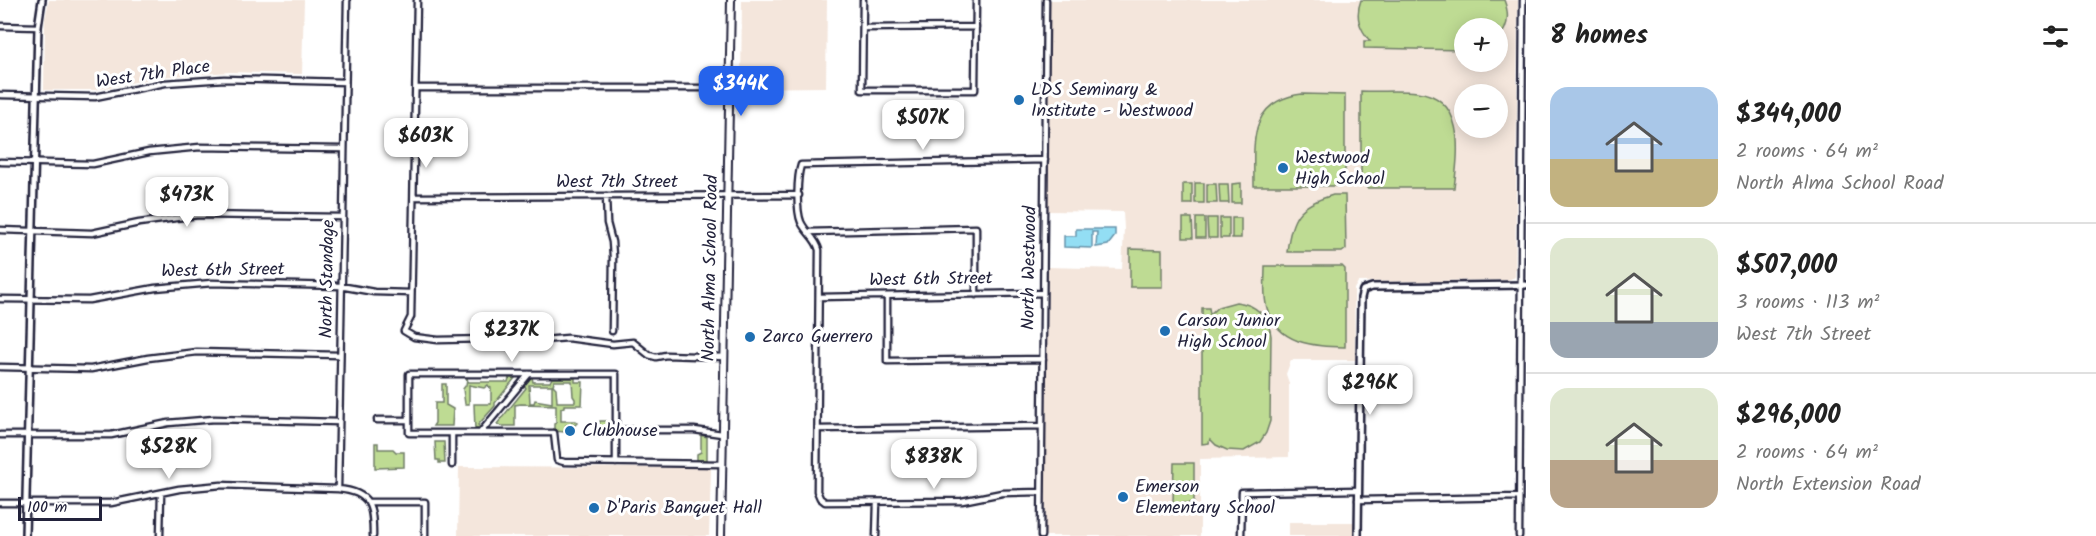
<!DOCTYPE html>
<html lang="en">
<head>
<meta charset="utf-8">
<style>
	body { margin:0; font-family:Kalam,sans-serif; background:#f2f2f2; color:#222; height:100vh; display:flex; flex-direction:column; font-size:22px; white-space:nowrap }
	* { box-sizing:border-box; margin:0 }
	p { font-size:20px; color:#767676 }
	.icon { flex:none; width:33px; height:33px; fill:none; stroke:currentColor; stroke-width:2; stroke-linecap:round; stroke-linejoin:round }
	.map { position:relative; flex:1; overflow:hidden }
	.panel { display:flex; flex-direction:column; background:#fff; width:570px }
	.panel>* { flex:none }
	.buttons { position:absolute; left:1454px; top:18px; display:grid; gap:12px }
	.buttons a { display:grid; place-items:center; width:54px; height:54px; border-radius:50%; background:#fff; box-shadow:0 3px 15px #0003; font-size:30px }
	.scale { position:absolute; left:18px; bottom:15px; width:84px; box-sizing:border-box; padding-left:6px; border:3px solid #22223b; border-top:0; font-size:16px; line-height:21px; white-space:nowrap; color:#22223b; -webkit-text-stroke:4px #fff; paint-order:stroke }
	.price { position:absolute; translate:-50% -51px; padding:0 14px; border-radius:12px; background:#fff; color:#222; font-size:20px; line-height:39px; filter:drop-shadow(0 2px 3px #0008) }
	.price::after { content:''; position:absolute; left:50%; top:36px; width:18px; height:14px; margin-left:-9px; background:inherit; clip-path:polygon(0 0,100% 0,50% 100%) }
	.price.current { background:#2563eb; color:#fff }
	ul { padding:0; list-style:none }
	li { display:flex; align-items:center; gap:18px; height:150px; padding:0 24px }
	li+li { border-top:2px solid #e0e0e0 }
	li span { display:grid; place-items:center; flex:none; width:168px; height:120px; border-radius:18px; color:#555 }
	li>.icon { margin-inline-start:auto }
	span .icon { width:72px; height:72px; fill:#fffc; stroke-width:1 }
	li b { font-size:26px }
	h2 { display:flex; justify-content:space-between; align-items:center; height:72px; padding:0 24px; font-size:26px }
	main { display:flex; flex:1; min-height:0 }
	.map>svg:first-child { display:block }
	.built { fill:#f4e6dc; fill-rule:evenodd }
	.green { fill:#bedb93; stroke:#707e67; stroke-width:1.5; fill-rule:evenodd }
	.water { fill:#93def4; stroke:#6693aa; stroke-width:1.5 }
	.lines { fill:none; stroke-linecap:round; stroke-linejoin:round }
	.minor-casing { stroke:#22223b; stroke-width:9 }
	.tertiary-casing { stroke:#22223b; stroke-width:10 }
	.secondary-casing { stroke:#22223b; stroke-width:10 }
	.minor { stroke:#fff; stroke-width:4.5 }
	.tertiary { stroke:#fff; stroke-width:5 }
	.secondary { stroke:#fff; stroke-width:6 }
	.poi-dot { fill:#1f6fb2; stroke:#fff; stroke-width:2 }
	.labels { text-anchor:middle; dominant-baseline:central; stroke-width:6; stroke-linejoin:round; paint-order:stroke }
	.street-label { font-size:18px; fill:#22223b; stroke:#fff }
	.poi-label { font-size:18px; fill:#22223b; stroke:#fff; text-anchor:start }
</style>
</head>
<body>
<main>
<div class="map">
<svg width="1526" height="536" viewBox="0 0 1526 536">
	<rect width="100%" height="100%" fill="#fff"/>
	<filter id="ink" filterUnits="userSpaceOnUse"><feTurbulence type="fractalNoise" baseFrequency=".0167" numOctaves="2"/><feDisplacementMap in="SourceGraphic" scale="12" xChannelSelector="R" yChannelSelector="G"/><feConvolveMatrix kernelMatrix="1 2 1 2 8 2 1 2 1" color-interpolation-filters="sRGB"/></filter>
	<g filter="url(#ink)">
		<path class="built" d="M49 0H304L302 74 230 72 160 77 95 90H44L45 19Z
			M742 0H827L826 87 741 88Z
			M1050 0H1518L1515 277 1508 280 1358 282 1354 289 1355 360H1291L1286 374 1289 383V457L1200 459V536H1045L1048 267 1122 269 1124 229 1123 212 1048 211ZM1464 28H1497V62H1464ZM1464 94H1497V128H1464Z
			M459 467 711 468 709 536H458Z
			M1289 522H1354V536H1289Z"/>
		<path class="green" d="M1361 0H1504C1510 15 1508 29 1497 40V28H1464V50L1364 48V41H1370C1359 28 1355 16 1361 0Z
			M1361 91C1379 92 1399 90 1417 92 1467 98 1458 154 1454 188H1367L1361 181Z
			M1302 94 1345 95V177L1337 186H1254C1254 144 1247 101 1302 94Z
			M1195 183H1204V203H1195Z
			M1241 183V203H1232V184Z
			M1183 184H1192V204H1183Z
			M1207 184H1216L1217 203H1207Z
			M1219 184H1228L1229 203H1220Z
			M1333 195H1345L1346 249 1342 252H1287C1291 217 1298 205 1333 195Z
			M1183 218H1192L1193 238H1183Z
			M1196 218H1205V238H1196Z
			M1207 218H1217V238H1208Z
			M1220 218H1229V238H1220Z
			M1232 218H1241V238H1232Z
			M1130 249 1162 250V287H1130Z
			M1265 266H1342L1345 269V347C1314 346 1278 345 1267 308 1263 296 1265 279 1265 266Z
			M1236 302C1255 304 1269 316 1271 336L1270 421 1266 433 1260 442 1244 451 1227 450 1216 445 1210 439 1209 443 1202 444V308H1209L1210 314 1218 307Z
			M530 377H532L533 382H550L552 378H575V382H583L582 405H564V407L561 408V421H575L577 423 575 425H566L565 432 554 431V424L556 423V405L521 404 515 405V426H501L497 424 526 388 524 385ZM554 381H572L573 396 575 399V402H557L556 388 553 385ZM529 385H552V403L535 400 534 403H530Z
			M467 378 468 382H508L509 378H515L495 403V406L478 425 480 427 475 430 474 404H491V388L489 387 488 385 484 388 469 385V404H465L463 389 466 385Z
			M442 384H446V405L453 409 452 426H433L435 423V403H442Z
			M600 421H607L608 425H613V433L601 435 597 430Z
			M701 435 707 437V460H697V454L701 452Z
			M435 442H444L445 463H439V460H436Z
			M375 443H378V449H393L396 452H404V467L375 468Z
			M1174 463H1194V503H1173Z"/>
		<path class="water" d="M1076 229H1115V236L1108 245 1096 247 1097 232H1092V248L1064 247V236H1076Z"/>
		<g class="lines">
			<g class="minor-casing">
				<path id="minor" d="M347 0 338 489C371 492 373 506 373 536
					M417 0 411 317 404 331 414 337 438 340 489 339 530 341 568 338 613 344 633 342 649 355 656 357 666 355 724 357
					M863 0 862 90H975L976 0
					M0 26 38 27
					M863 28 976 27
					M416 88H729
					M0 95 95 97 165 83 224 79 345 82
					M0 162 93 164 149 152 200 147 343 149
					M606 196 607 223 612 242 613 256 612 331
					M414 197 799 195
					M0 230 92 233 139 223 198 215 343 217
					M808 232 976 228V295
					M887 296V361L1043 359
					M819 297 1043 293
					M0 299 89 300 155 288 212 283 340 286 374 292 411 293
					M0 367 91 369 148 358 197 352 340 355
					M377 420H409
					M818 429 1042 426
					M616 430H694L722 434
					M452 433V465
					M480 433 529 374
					M0 435H111L168 423 214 419 339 422
					M616 463V374H409V433H554L557 460 564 462 722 464
					M1041 492 1002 493 962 501 825 502 820 498 817 491 819 250C816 238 806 233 801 222 796 210 797 177 801 165L1045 160
					M1358 500 1519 497
					M369 502H425V536
					M0 503H111L179 489 221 485 338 489
					M160 536 161 493
					M876 536 877 503
					M1041 536 1046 0
					M1241 536 1242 492 1358 490
					M1519 536 1523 0"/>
			</g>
			<g class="tertiary-casing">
				<path id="tertiary" d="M25 536 38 27 42 0
					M1358 536 1361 298 1363 290 1372 287 1526 285"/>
			</g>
			<g class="secondary-casing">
				<path id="secondary" d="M721 536 731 0"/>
			</g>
			<use href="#minor" class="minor"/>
			<use href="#tertiary" class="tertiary"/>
			<use href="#secondary" class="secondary"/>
		</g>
	</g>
	<g class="poi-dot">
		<circle cx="1019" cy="100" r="6"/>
		<circle cx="1283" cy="168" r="6"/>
		<circle cx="1165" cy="331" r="6"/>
		<circle cx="750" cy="337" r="6"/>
		<circle cx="570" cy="431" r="6"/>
		<circle cx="1123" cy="497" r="6"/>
		<circle cx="594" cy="508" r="6"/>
	</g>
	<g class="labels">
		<g class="street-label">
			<text transform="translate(153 75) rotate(-8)">West 7th Place</text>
			<text x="617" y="182">West 7th Street</text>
			<text transform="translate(711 268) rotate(-89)">North Alma School Road</text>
			<text transform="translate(1030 268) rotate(-89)">North Westwood</text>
			<text transform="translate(223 271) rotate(-1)">West 6th Street</text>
			<text transform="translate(328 279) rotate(-89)">North Standage</text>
			<text transform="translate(931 280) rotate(-1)">West 6th Street</text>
		</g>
		<g class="poi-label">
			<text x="1031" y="90">LDS Seminary &amp;<tspan x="1031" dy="21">Institute - Westwood</tspan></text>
			<text x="1295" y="158">Westwood<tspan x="1295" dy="21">High School</tspan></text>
			<text x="1177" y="321">Carson Junior<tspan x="1177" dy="21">High School</tspan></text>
			<text x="762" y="337">Zarco Guerrero</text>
			<text x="582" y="431">Clubhouse</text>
			<text x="1135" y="487">Emerson<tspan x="1135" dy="21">Elementary School</tspan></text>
			<text x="606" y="508">D'Paris Banquet Hall</text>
		</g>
	</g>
</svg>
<div class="buttons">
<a>+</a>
<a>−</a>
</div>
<div class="scale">100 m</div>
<b class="price current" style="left:741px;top:117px">$344K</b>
<b class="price" style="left:923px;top:151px">$507K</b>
<b class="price" style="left:426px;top:169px">$603K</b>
<b class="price" style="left:187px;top:228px">$473K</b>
<b class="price" style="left:512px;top:363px">$237K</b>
<b class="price" style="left:1370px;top:416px">$296K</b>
<b class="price" style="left:169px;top:480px">$528K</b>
<b class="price" style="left:934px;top:490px">$838K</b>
</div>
<section class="panel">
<h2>8 homes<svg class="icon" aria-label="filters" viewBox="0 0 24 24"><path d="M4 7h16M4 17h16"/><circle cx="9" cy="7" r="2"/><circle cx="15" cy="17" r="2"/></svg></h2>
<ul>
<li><span style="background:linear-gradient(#a9c7e8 60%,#c2b280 0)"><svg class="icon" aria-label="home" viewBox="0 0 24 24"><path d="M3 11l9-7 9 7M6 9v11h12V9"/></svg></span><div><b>$344,000</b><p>2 rooms · 64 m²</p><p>North Alma School Road</p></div></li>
<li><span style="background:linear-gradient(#dfe7d0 70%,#9aa5b1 0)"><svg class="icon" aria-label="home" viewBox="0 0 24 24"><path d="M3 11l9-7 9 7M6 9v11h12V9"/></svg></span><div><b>$507,000</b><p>3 rooms · 113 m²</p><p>West 7th Street</p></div></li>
<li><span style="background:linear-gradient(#dfe7d0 60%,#b9a48a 0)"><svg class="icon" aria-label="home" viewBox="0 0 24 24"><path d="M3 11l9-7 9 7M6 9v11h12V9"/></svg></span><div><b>$296,000</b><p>2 rooms · 64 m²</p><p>North Extension Road</p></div></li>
</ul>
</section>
</main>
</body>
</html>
